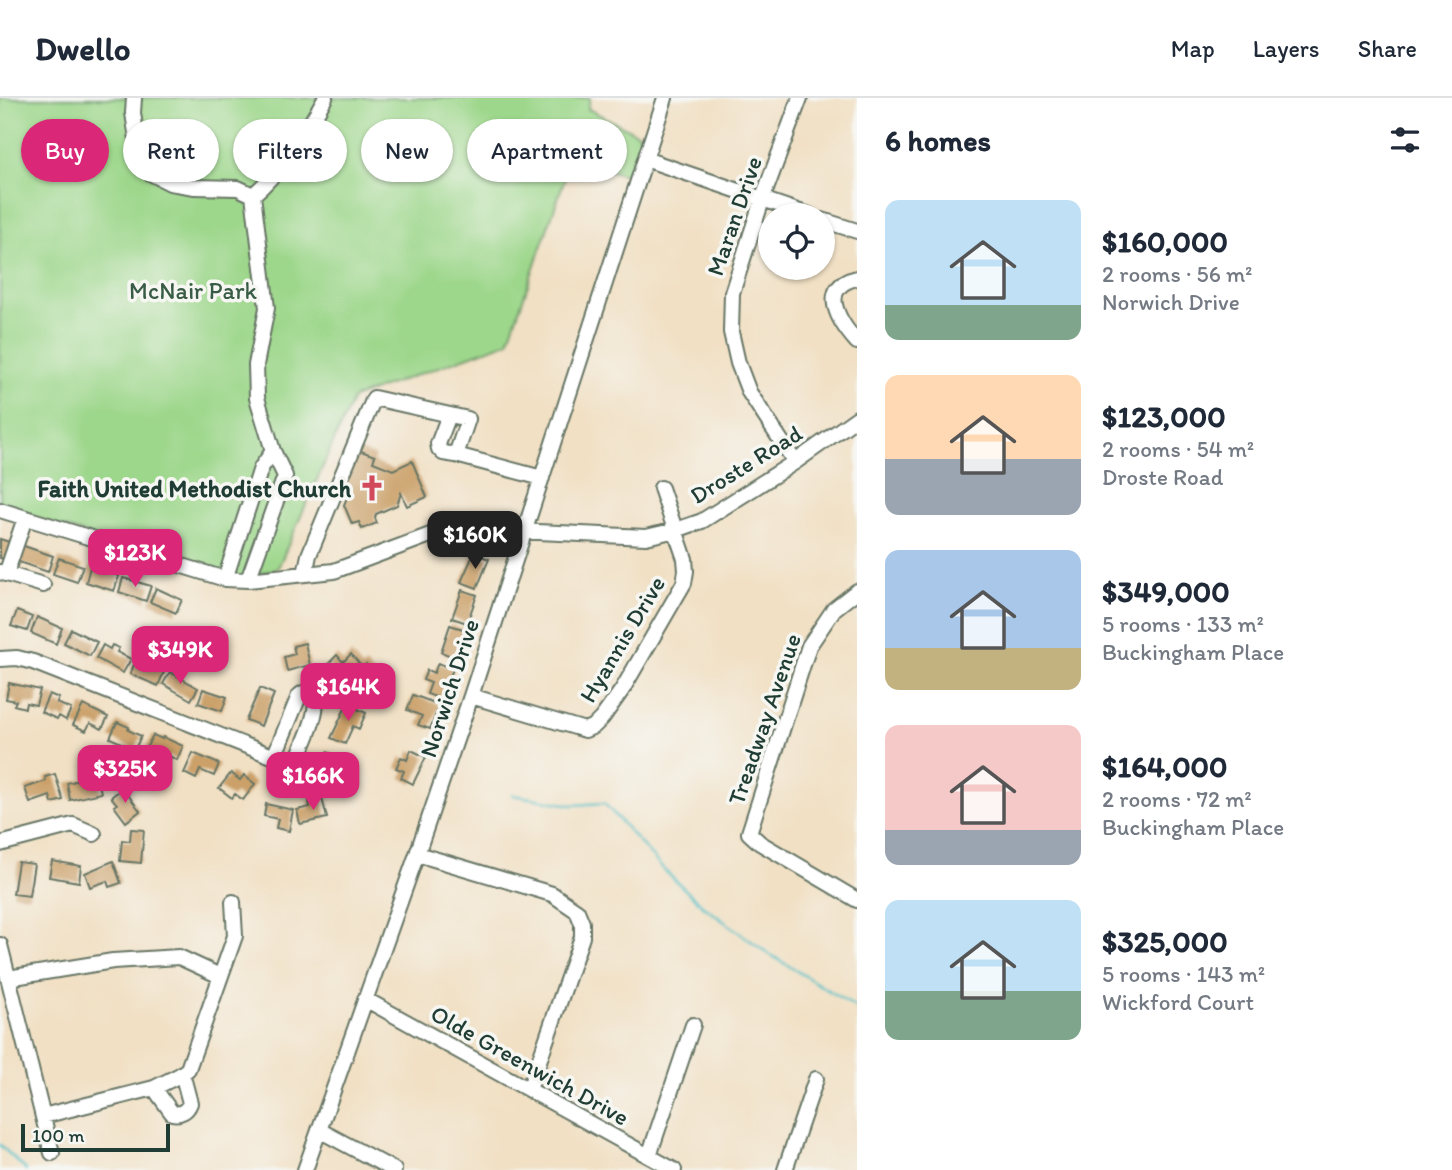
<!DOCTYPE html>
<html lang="en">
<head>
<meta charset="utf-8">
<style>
	body { margin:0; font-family:Itim,sans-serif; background:#f2f2f3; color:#1f2937; height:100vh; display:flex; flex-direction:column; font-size:26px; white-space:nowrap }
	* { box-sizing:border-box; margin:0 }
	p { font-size:23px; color:#747a83 }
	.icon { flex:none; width:38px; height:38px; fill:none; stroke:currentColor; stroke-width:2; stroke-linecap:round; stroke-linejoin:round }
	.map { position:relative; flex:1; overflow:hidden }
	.side { display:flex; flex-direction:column; background:#fff; width:595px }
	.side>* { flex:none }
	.top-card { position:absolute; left:21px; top:21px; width:665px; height:63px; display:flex; gap:14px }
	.fabs { position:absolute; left:758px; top:105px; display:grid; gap:14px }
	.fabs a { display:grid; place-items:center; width:77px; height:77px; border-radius:50%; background:#fff; box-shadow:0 2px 5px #0004; font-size:35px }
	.scale { position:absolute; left:21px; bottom:18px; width:149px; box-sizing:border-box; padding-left:7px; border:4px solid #1f3d34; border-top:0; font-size:19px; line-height:24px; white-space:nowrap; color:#1f3d34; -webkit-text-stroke:5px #f6f6f2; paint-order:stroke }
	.price { position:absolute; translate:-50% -60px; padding:0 16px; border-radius:14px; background:#db2777; color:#fff; font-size:23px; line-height:46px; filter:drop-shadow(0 2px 4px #0008) }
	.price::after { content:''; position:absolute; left:50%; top:42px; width:21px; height:16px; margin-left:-10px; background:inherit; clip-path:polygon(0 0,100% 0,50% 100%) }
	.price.on { background:#222; color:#fff }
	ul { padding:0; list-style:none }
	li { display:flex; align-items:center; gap:21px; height:175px; padding:0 28px }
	li span { display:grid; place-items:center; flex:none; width:196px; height:140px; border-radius:14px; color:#555 }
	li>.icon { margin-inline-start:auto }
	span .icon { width:84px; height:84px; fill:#fffc; stroke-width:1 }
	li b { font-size:30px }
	h2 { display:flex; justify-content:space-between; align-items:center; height:84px; padding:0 28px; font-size:30px }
	.pill { padding:0 24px; border-radius:32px; background:#fff; box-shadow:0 2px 5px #0004; font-size:24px; line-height:63px }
	.pill.on { background:#db2777; color:#fff }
	header { display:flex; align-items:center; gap:42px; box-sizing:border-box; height:98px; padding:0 35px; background:#fff; border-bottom:2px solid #e0e1e3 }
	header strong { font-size:33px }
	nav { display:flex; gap:38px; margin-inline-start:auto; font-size:24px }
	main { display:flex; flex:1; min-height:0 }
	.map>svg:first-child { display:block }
	.green { fill:#9dd78b; stroke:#5e8a60; stroke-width:2 }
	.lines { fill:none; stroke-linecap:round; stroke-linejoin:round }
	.stream { stroke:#4fbdc4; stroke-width:2.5 }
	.building { fill:#cba069 }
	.minor-casing { stroke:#687666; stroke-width:18 }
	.minor { stroke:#fff; stroke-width:14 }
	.labels { text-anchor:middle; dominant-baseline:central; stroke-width:7; stroke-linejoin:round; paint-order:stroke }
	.street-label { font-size:24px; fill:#1f3d34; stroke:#f6f6f2 }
	.park-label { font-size:24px; fill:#385c45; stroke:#f6f6f2 }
	.poi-label { font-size:24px; font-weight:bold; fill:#1f3d34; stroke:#f6f6f2; text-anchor:end }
</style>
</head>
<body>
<header>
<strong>Dwello</strong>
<nav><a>Map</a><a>Layers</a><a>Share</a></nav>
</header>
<main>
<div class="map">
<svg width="857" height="1072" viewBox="0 0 857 1072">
	<rect width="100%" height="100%" fill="#f6f6f2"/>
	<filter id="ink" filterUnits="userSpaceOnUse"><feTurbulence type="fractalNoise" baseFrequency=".0143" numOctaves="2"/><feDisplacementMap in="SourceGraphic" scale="14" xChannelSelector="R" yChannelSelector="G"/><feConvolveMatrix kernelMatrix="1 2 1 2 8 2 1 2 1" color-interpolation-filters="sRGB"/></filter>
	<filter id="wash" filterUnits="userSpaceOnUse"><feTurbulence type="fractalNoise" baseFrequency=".00686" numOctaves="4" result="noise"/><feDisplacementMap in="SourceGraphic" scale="28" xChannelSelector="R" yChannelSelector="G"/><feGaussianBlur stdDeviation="1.57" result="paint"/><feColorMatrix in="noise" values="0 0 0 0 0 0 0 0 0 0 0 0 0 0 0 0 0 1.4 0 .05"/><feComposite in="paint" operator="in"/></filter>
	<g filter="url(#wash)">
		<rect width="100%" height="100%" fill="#f1e0c4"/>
		<path class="green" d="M0 0H590L588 11 647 40 633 80 572 60 508 244 353 300 278 470 239 482 0 410Z"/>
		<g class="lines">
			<path class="stream" d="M513 697 572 707 604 705 664 772 703 808 766 854 857 910
				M0 1047 26 1072"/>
		</g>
		<g id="blocks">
			<path class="building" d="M358 352 375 358 373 364 393 372 412 363 427 399 407 408 401 395 397 407 376 416 375 420 377 425 362 431 359 424 352 426 344 407 349 394 343 392Z
				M0 441 12 445 7 462 0 460Z
				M21 447 53 458 48 474 16 463Z
				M474 455 489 461 477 490 461 484Z
				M59 460 83 468 77 484 53 476Z
				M90 469 119 478 114 493 86 484Z
				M123 480 151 488 146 503 119 494Z
				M156 490 182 502 176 515 150 504Z
				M462 492 477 497 467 525 452 520Z
				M17 513 32 519 27 533 11 528Z
				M37 519 62 530 56 546 31 535Z
				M450 527 466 532 456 560 441 554Z
				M71 531 97 544 90 558 64 545Z
				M305 545 310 567 287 573 284 559 295 556 293 548Z
				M103 547 110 551 112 547 119 550 117 554 131 561 123 575 96 560Z
				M351 556 362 569 366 566 373 575 350 595 337 581 339 579 328 566 337 557 343 564Z
				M136 562 164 574 158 588 130 576Z
				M438 565 453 571 441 601 427 596 431 585 423 582 427 572 434 575Z
				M170 574 198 590 191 602 163 586Z
				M9 585 40 592 36 607 26 605 25 610 14 607 16 603 6 601Z
				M260 590 274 596 261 628 246 622Z
				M203 591 227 599 222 613 198 605Z
				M49 596 59 600 57 605 71 611 66 622 59 618 57 621 41 614Z
				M413 597 440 607 430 631 418 627 422 618 407 612Z
				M347 606 366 615 359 631 353 628 345 646 331 640Z
				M83 607 108 619 102 631 90 625 86 633 73 627Z
				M117 624 129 629 128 632 141 638 135 651 110 640Z
				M153 637 162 641 163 639 183 648 177 662 169 658 168 661 146 650Z
				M411 652 426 659 413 686 401 680 404 673 396 670 401 659 407 662Z
				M327 654 341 660 337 671 344 673 340 685 318 677Z
				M193 655 219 666 214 678 200 672 196 681 184 675Z
				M231 675 240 682 244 677 255 686 243 702 235 696 232 700 219 690Z
				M55 676 63 702 52 705 50 698 30 705 25 690 46 683 45 679Z
				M88 680 89 683 98 681 101 695 70 702 67 685Z
				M123 690 140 713 126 724 114 708 117 706 111 699Z
				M322 700 327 720 300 726 297 712 310 709 309 703Z
				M266 706 293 712 289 733 276 730 278 721 264 718Z
				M131 731 144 732 141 765 120 763 122 742 130 743Z
				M52 763 81 768 79 784 49 779Z
				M113 763 121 785 109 789 107 783 90 789 85 775Z
				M18 764 34 766 29 798 13 796Z"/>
		</g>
	</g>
	<g filter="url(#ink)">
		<use href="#blocks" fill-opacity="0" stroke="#687666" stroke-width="2"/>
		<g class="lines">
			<g class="minor-casing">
				<path id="minor" d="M134 0 133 15 138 48 150 75 170 85 195 89 238 90 253 97C281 73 307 33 325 0
					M645 61 809 117
					M253 97 267 210 256 267 257 300 273 353
					M822 122 857 133
					M857 180C817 189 839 224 857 244
					M449 317 438 346 439 351 443 355 456 357
					M795 364 749 294 738 265 731 234 732 195 762 102 800 0
					M0 412 225 481 248 482 334 473 449 430 646 439 676 432 702 423 795 364 857 320
					M0 474 43 487
					M6 476 25 420
					M305 476 309 457 374 300 468 321 456 357 542 380
					M225 481 261 370 273 353 285 378 248 482
					M857 493 834 511 809 548 749 735 760 745 857 802
					M0 561 17 560 33 564 295 667C302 648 320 616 315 596 309 593 304 593 299 598L274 659
					M471 598 585 632 594 628 602 620 622 592 684 485 686 473 685 461 661 390
					M0 746 73 727 94 736
					M417 756 552 796 577 813 582 825V839L529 992
					M0 847 52 1055
					M8 880 113 863 179 859 220 878
					M365 901 674 1072
					M154 990 172 1015C180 1017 187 1013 190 1005L182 975
					M43 1018 154 990 180 977 188 971 235 838 233 804
					M319 1032 394 1072
					M649 1058 693 927
					M305 1072 417 756 471 598 665 0
					M785 1072 816 981"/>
			</g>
			<use href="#minor" class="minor"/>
		</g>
	</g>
	<defs>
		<g id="church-bare" transform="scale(2.1)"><path d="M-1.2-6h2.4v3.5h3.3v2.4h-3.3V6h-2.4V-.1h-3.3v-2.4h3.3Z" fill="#d1495b" stroke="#f6f6f2" stroke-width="2.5" paint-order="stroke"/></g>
	</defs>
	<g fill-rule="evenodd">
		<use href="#church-bare" x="372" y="390"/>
	</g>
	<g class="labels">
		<g class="street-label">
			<text transform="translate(734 118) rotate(-71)">Maran Drive</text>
			<text transform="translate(746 366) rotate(-32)">Droste Road</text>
			<text transform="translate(622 541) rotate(-59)">Hyannis Drive</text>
			<text transform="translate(449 590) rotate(-72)">Norwich Drive</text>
			<text transform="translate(764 621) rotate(-71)">Treadway Avenue</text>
			<text transform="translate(530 967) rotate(29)">Olde Greenwich Drive</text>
		</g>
		<g class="park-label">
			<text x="193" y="192">McNair Park</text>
		</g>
		<g class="poi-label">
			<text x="351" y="390">Faith United Methodist Church</text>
		</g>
	</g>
</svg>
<div class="fabs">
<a><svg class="icon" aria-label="locate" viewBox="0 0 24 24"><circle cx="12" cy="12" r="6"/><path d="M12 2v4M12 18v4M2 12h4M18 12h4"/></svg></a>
</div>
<div class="scale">100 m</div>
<b class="price on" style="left:475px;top:473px">$160K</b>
<b class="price" style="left:135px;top:491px">$123K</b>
<b class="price" style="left:180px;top:588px">$349K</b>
<b class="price" style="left:348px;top:625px">$164K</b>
<b class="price" style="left:125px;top:707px">$325K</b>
<b class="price" style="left:313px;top:714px">$166K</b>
<div class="top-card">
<a class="pill on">Buy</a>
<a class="pill">Rent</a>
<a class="pill">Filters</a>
<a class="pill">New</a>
<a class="pill">Apartment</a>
</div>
</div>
<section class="side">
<h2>6 homes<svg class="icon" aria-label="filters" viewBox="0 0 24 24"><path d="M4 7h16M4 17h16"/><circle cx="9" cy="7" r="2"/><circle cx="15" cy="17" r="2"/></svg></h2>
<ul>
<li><span style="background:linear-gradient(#bfe0f5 75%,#7fa58c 0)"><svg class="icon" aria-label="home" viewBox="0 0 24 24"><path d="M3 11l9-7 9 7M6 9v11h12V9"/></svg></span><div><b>$160,000</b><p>2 rooms · 56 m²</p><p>Norwich Drive</p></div></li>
<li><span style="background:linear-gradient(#ffd9b3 60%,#9aa5b1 0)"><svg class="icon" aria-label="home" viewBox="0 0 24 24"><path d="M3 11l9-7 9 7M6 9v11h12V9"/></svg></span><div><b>$123,000</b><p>2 rooms · 54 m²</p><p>Droste Road</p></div></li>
<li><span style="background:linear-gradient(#a9c7e8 70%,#c2b280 0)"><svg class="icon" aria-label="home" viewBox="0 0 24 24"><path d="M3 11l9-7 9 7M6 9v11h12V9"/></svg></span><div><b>$349,000</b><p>5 rooms · 133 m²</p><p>Buckingham Place</p></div></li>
<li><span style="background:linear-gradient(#f6c9c9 75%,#9aa5b1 0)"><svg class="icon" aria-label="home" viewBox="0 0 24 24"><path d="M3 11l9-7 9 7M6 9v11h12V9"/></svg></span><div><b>$164,000</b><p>2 rooms · 72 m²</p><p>Buckingham Place</p></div></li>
<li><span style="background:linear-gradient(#bfe0f5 65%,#7fa58c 0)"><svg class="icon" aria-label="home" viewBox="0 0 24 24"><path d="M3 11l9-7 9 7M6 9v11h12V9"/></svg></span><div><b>$325,000</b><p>5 rooms · 143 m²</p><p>Wickford Court</p></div></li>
</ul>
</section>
</main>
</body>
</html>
